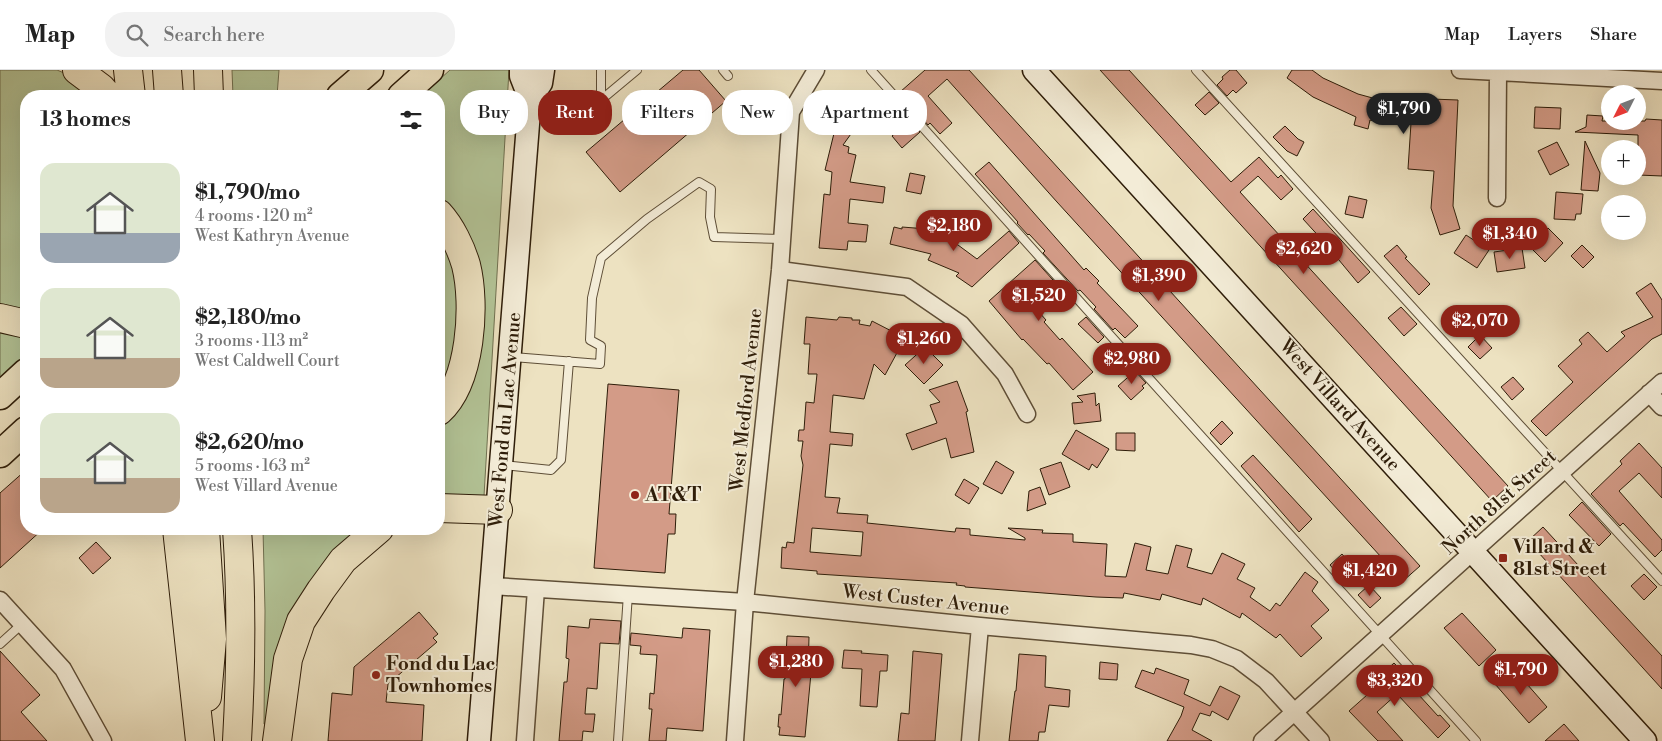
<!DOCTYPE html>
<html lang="en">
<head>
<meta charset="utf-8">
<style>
	body { margin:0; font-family:"Libre Bodoni",serif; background:#f2f2f2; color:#222; height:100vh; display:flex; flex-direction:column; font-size:19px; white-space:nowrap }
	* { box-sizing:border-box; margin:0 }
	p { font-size:16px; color:#767676 }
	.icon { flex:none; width:28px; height:28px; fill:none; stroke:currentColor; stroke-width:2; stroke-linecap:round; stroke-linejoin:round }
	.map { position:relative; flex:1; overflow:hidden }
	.side { position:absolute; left:20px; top:20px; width:425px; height:445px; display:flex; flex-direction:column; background:#fff; border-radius:20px; box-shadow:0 5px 20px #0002 }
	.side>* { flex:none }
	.hud { position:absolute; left:460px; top:20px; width:475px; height:45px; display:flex; gap:10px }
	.needle { width:32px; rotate:228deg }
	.buttons { position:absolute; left:1601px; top:15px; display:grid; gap:10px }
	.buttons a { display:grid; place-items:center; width:45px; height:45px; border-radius:50%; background:#fff; box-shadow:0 5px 20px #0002; font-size:25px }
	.price { position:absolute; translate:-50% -42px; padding:0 11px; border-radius:18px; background:#8f2418; color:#fff; font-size:16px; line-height:32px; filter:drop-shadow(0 1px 2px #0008) }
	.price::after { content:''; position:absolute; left:50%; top:30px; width:15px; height:11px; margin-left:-8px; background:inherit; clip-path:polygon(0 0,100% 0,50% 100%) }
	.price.current { background:#222; color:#fff }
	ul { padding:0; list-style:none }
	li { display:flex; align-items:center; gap:15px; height:125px; padding:0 20px }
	li span { display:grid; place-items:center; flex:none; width:140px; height:100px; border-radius:15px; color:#555 }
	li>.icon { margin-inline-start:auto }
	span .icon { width:60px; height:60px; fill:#fffc; stroke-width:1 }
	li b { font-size:21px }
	h2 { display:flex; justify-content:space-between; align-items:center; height:60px; padding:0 20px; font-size:21px }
	.chip { padding:0 18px; border-radius:20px; background:#fff; box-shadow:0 5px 20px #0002; font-size:18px; line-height:45px }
	.chip.current { background:#8f2418; color:#fff }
	header { display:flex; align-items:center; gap:30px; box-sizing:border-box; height:70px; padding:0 25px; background:#fff; border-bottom:1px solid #e0e0e0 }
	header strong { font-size:24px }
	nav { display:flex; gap:28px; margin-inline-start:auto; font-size:18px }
	.search { width:350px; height:45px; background:#f2f2f2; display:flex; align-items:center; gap:12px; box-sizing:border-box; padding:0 18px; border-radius:20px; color:#767676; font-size:19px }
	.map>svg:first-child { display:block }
	.green { fill:#b3c497; stroke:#707050 }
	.building { fill:#d39b87; stroke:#2e1d09; fill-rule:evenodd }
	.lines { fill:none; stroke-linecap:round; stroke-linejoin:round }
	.lane-casing { stroke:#5e4e37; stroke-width:10 }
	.street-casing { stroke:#5e4e37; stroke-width:19 }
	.secondary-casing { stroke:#2e1d09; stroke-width:25 }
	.primary-casing { stroke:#2e1d09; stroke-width:29 }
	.highway-casing { stroke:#2e1d09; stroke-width:30 }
	.lane { stroke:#f3ecd7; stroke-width:8 }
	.street { stroke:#f3ecd7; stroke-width:16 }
	.secondary { stroke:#f3ecd7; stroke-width:22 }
	.primary { stroke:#ede2c1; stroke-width:26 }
	.highway { stroke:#ede2c1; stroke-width:28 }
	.poi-dot { fill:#8f2418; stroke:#f3ecd7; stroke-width:2 }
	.labels { text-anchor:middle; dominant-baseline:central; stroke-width:4; stroke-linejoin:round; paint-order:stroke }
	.street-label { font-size:19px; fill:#2e1d09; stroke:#f3ecd7 }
	.poi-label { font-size:19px; font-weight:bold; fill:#2e1d09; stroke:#f3ecd7; text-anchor:start }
</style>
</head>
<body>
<header>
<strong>Map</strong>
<div class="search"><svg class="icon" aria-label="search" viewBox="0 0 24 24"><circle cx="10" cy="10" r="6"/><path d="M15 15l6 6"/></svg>Search here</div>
<nav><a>Map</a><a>Layers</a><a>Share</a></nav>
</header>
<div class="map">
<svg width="1662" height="671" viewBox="0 0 1662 671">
	<rect width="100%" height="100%" fill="#ede2c1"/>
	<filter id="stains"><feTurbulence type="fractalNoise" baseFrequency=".004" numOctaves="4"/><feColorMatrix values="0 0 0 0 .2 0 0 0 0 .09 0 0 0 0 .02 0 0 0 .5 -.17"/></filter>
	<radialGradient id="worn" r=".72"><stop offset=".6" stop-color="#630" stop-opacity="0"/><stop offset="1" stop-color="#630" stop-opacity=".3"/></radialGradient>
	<path class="green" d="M0 0H57L78 9 95 26H26V248L0 243Z
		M232 0H279L277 26H233Z
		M450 0H509L484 426 439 430V350L473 273 439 138V26H421Z
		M439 163 455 195 459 221 457 274 439 326Z
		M0 258 26 262V288L0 314Z
		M263 459H370L352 472 267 654H264L265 541Z"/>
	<path class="building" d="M683 0H699L726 31 620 122 586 82Z
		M925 0H969L1420 496 1403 511 1057 132 947 9 928 26 952 53 940 64 930 53 928 55 900 22Z
		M1100 0H1129L1231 112 1259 87 1278 108 1281 105 1293 119 1281 130 1258 106 1240 122 1508 416 1492 431Z
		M1230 0H1236L1247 13 1236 23 1233 20 1227 26 1217 15 1223 9 1222 7Z
		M1292 0H1312L1323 8 1358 24 1431 44V29L1458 30 1453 136 1460 159 1440 165 1431 138 1434 101 1408 99 1411 53 1386 46 1384 53 1370 50 1368 59 1354 55 1356 47 1313 27 1287 8Z
		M1209 22 1219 33 1205 45 1195 35Z
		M855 24 871 36 843 75 849 77 848 83 856 85 850 112 885 117 883 133 850 129 848 153 868 155 866 172 848 171 847 180 819 178 824 124 830 125 832 102 825 100 838 47Z
		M1535 37 1561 38 1560 59 1534 58Z
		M1587 45 1603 46 1602 51H1645L1646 49 1662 50V106L1638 105V65L1575 62 1586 57Z
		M909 51 920 62 902 78 892 66Z
		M1285 56 1298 69 1304 72 1297 86 1287 81 1273 67Z
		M1585 71 1600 103 1598 121 1581 120Z
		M1557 72 1569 95 1550 105 1538 81Z
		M989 92 1084 200 1086 198 1099 211 1097 213 1138 256 1125 268 1115 258 1113 260 1094 239 1096 237 1080 220 1078 221 1043 183 1045 181 1029 164 1028 165 1017 153 1018 152 975 104Z
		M910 103 925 106 921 124 906 121Z
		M1556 122 1583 124 1581 144H1576L1575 150 1554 149Z
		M1349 126 1367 130 1363 148 1345 144Z
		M1313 139 1370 202 1358 213 1324 172 1303 149Z
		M894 157 902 159V157L940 160 949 162 946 169 958 175 977 189 1009 161 1019 173 972 217 956 206 959 203 928 190 931 184 890 174Z
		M1548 158 1563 173 1545 192 1530 177Z
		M1466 165 1489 180 1477 198 1454 183Z
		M1397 175 1407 187 1405 188 1430 214 1419 225 1384 186Z
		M1582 175 1594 187 1583 198 1571 186Z
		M1522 178 1525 198 1497 202 1494 182Z
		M1035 190 1070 229 1062 236 1045 220 1031 233 1046 250 1044 252 1060 270 1062 268 1093 302 1073 320 1049 293 1047 294 1023 269 1022 270 989 231Z
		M1651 213 1662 230V264L1652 269 1546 366 1531 351 1573 312 1558 296 1582 274 1579 270 1588 262 1607 282 1625 266 1621 262 1653 247 1636 223Z
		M1401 237 1417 254 1404 266 1388 248Z
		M806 247 837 250 839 247 852 248V250H860L859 254 870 256 872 251 905 268 885 305 874 294 864 329 833 325 830 362 853 364 852 376 830 374 825 427 840 428 837 443 868 445 867 453 955 462 956 458 970 459V465L1025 470V468L1008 458 1043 460 1042 463 1073 464V472L1107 474 1105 506 1126 507 1135 473 1151 477 1146 500 1168 504 1176 475 1192 479 1187 497 1212 504 1222 483 1245 494 1237 509 1255 518 1250 527 1270 541 1276 533 1280 536 1305 502 1318 512 1312 521 1329 540 1311 556 1322 568 1301 587 1280 564 1276 568 1242 543 1240 548 1203 528 1201 535 1162 524 1160 530 1124 523 1123 528 1096 527 965 517V516L956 515 957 513 817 504V501L781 498 782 477 786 478 787 472 794 473 803 395 801 386 803 371H798L799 360H804L806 332 814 333 817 304H808L810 274H804ZM812 458 863 462 861 486 810 482Z
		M1086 247 1104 267 1098 273 1078 254Z
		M1480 265 1492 278 1480 289 1468 277Z
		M925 277 943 295 924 314 905 295Z
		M1157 279 1169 292 1154 305 1144 294 1146 292 1145 290Z
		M1135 301 1146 313 1142 316 1144 318 1131 330 1118 316Z
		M1513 307 1524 319 1512 330 1501 317Z
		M957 311 968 341 966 342 974 382 951 388 946 368 912 380 906 364 937 353 930 335 940 332 929 320Z
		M608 314 679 320 669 444H676L675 464H668L665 503 594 498Z
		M1095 323 1096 336 1099 333 1101 351 1074 354 1072 333 1083 332 1077 326Z
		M1222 351 1233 363 1221 375 1210 363Z
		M1076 360 1109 379 1097 398 1092 394 1089 400 1062 384Z
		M1116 363H1135V381L1116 380Z
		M1639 373 1662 398V428L1639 403 1619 421 1662 470V480L1655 487 1623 453 1620 456 1591 424 1622 394 1620 391Z
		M1253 385 1312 449 1299 462 1241 396Z
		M996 391 1014 402 1002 424 983 414Z
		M1061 392 1070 417 1049 425 1040 399Z
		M26 400V459H43L0 498V423Z
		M964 409 979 418 969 434 955 425Z
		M1040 417 1046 434 1027 441 1029 421Z
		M1582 432 1611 464 1599 476 1569 445Z
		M1543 457 1662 586V619L1528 471Z
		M96 472 111 488 93 504 79 488Z
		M1342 484 1353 497 1341 508 1330 495Z
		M1644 504 1657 517 1644 530 1631 516Z
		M1369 515 1381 528 1370 538 1358 525Z
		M419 542 438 564 433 568 437 572 388 614 386 632 424 635 422 671H328L332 623 352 625 354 597Z
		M1462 543 1496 580 1479 596 1444 558Z
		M590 549 621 551 619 574 600 573 597 619 587 618 585 644H595L593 662 583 661 582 671H559L564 612H567L569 589 566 588 568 556 589 558Z
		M683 558 710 560 703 661 667 658 666 671H649L652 639H649L650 623 654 624 657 585 640 584 641 576 630 575 631 563 682 568Z
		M787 566 809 567 808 603H811L805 667 779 665 780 657H778L779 644 781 645 784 609H785Z
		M844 580 862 581 861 583 888 585 887 601H880L877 637 860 636 862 599 842 598Z
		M0 581 40 625 21 642 47 671H0Z
		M913 581 942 584 935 671H898L901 643 909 644Z
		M1019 584 1046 586 1045 617 1070 620 1069 637 1049 635 1045 662H1039L1038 671H1009L1013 636 1015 621H1016Z
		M1100 592 1118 594 1117 610 1099 609Z
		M1394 593 1411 611 1408 613 1438 646 1440 645 1450 656 1438 668 1397 624 1377 642 1403 671H1378L1349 641 1385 609 1381 605Z
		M1156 598 1189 610 1184 624 1210 636 1220 616 1240 626 1228 650 1212 641 1210 646 1200 643 1192 660 1212 671H1167L1181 646 1184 637 1135 617 1142 600 1154 604Z
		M1513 598 1547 637 1529 653 1495 614Z
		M1564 654 1579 671H1545Z"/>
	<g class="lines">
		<g class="lane-casing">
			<path id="lane" d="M601 0V30
				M723 0 728 6
				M871 0 1476 671
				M1196 0 1662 511
				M534 30 579 36 601 30 637 0
				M513 287 600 294 601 276 590 270 592 228 601 188 647 149 699 112 711 119 710 147 714 167 782 169
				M504 395 551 400 561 390 569 291
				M0 574 22 554
				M618 671 628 524"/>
		</g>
		<g class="street-casing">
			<path id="street" d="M1460 0 1662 11
				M1497 128 1498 3
				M780 200 907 217 961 254 1005 304 1027 344
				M1649 323 1662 337
				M492 516 745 532 980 556 1191 575 1212 579 1237 589 1266 611 1321 671
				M0 530 63 599 103 671
				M525 671 536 519
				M735 671 745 532 780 200 791 42 816 0
				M970 671 980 556
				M1262 671 1662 312"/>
		</g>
		<g class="secondary-casing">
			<path id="secondary" d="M1034 0 1645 671
				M530 29 541 13 543 0
				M479 671 530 29 521 6V0"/>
		</g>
		<g class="primary-casing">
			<path id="primary" d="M340 26 370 0
				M401 26 430 0
				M0 326 26 302
				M0 384 26 360"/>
		</g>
		<g class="highway-casing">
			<path id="highway" d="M77 0 101 18 108 26
				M128 0 131 26
				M167 0 169 26
				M208 0 209 26
				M439 144C451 157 461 178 466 195 476 235 471 312 439 341
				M0 248 26 254
				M439 438 498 440
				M177 459 200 671
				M205 459 212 569 207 627
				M237 459C242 529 241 601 237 671
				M277 671 288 589 301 551 321 520 343 490 379 459"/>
		</g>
		<use href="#lane" class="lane"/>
		<use href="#street" class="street"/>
		<use href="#secondary" class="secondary"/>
		<use href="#primary" class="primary"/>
		<use href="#highway" class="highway"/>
	</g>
	<g class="poi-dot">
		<circle cx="635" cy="425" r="5"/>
		<rect x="1498" y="483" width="10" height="10" rx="2.5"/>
		<circle cx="376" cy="605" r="5"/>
	</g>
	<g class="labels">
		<g class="street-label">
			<text transform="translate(746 330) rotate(-84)">West Medford Avenue</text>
			<text transform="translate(1340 335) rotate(48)">West Villard Avenue</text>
			<text transform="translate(505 350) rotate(-85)">West Fond du Lac Avenue</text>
			<text transform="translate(1499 432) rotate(-42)">North 81st Street</text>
			<text transform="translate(926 530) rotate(6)">West Custer Avenue</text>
		</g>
		<g class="poi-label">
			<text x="645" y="425">AT&amp;T</text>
			<text x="1513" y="477">Villard &amp;<tspan x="1513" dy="22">81st Street</tspan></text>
			<text x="386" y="594">Fond du Lac<tspan x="386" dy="22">Townhomes</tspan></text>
		</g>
	</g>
	<rect width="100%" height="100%" filter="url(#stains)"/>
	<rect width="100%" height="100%" fill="url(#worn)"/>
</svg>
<div class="buttons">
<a><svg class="needle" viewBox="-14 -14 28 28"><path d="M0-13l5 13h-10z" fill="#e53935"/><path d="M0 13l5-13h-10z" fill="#767676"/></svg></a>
<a>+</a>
<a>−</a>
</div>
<b class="price current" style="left:1404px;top:65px">$1,790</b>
<b class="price" style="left:954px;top:182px">$2,180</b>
<b class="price" style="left:1510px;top:190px">$1,340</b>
<b class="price" style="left:1304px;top:205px">$2,620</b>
<b class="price" style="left:1159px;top:232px">$1,390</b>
<b class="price" style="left:1039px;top:252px">$1,520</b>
<b class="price" style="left:1480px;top:277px">$2,070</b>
<b class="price" style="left:924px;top:295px">$1,260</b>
<b class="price" style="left:1132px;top:315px">$2,980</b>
<b class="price" style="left:1370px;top:527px">$1,420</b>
<b class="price" style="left:796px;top:618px">$1,280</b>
<b class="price" style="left:1521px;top:626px">$1,790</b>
<b class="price" style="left:1395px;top:637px">$3,320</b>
<div class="hud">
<a class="chip">Buy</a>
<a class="chip current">Rent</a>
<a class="chip">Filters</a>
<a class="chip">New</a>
<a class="chip">Apartment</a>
</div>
<section class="side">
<h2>13 homes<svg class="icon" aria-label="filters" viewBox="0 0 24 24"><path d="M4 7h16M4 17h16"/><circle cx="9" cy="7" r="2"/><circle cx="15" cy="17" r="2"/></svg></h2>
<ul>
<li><span style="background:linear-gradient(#dfe7d0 70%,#9aa5b1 0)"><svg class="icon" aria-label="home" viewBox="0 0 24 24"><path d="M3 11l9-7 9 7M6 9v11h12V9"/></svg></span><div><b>$1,790/mo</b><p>4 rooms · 120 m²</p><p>West Kathryn Avenue</p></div></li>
<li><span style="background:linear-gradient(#dfe7d0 70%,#b9a48a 0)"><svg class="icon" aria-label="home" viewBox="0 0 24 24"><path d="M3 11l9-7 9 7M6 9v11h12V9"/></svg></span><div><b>$2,180/mo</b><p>3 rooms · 113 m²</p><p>West Caldwell Court</p></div></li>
<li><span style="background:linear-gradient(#dfe7d0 65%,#b9a48a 0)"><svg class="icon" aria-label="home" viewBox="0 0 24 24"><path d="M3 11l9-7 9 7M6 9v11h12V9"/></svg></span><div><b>$2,620/mo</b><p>5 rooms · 163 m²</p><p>West Villard Avenue</p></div></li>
</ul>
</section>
</div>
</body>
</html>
